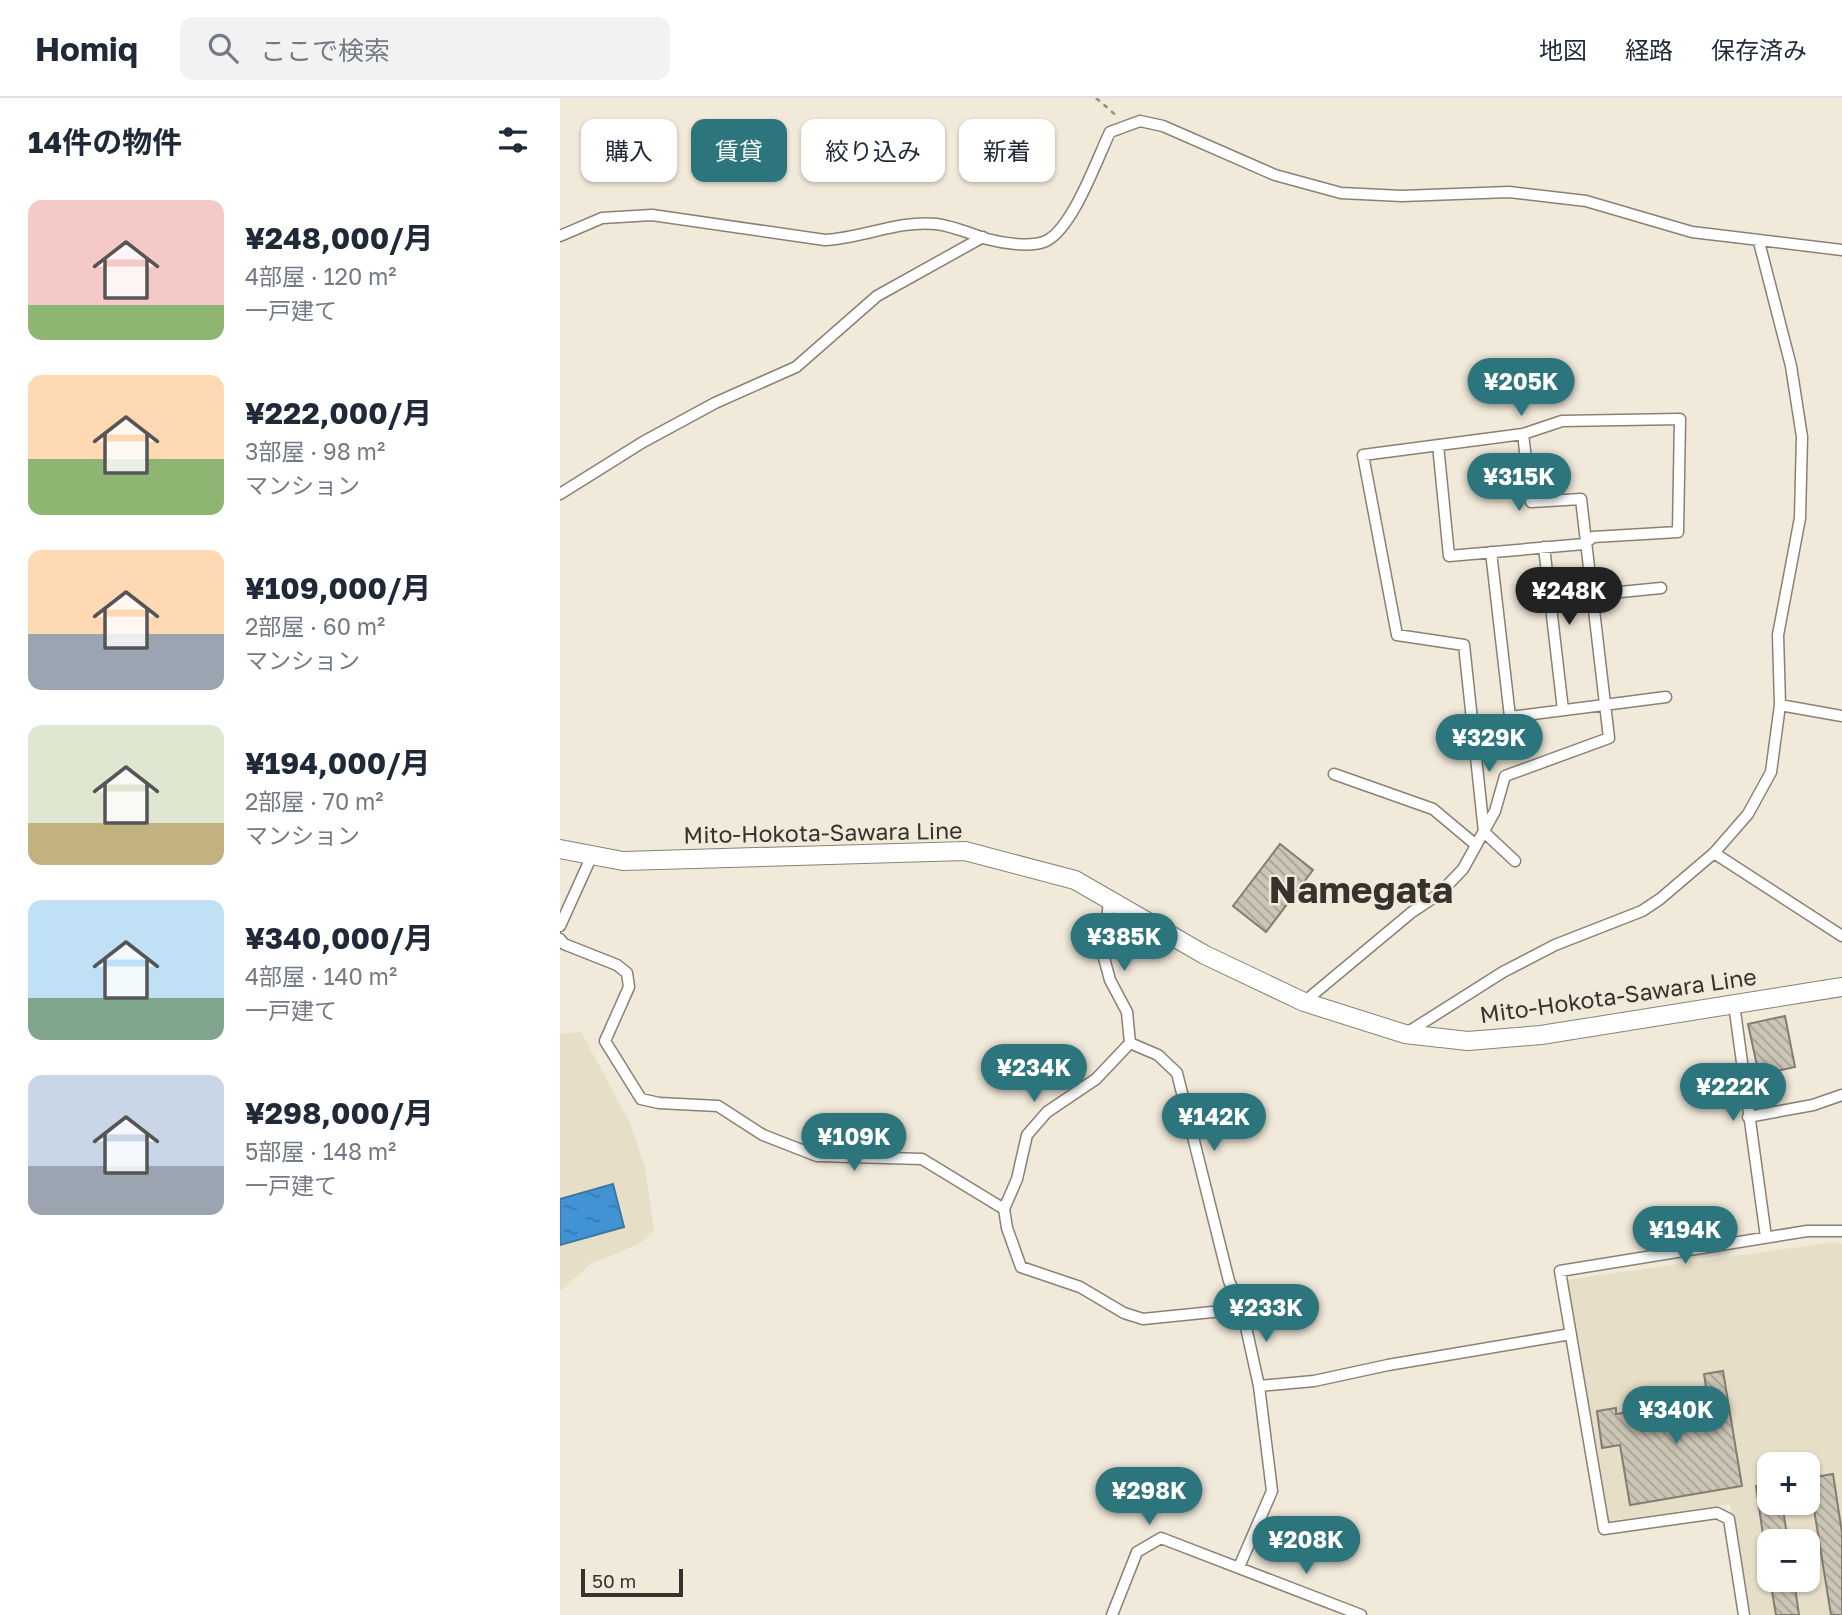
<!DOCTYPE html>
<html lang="ja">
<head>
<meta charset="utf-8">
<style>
	body { margin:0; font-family:"Golos Text","Noto Sans JP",sans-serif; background:#f2f2f3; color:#1f2937; height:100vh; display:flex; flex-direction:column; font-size:26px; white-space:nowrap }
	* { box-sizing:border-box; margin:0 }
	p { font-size:23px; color:#747a83 }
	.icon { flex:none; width:38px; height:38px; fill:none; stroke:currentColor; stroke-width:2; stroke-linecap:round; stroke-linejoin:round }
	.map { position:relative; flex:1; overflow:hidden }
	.sheet { display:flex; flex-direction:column; background:#fff; width:560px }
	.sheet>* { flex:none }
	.top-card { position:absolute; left:21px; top:21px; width:665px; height:63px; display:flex; gap:14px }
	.controls { position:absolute; left:1197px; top:1354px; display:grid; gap:14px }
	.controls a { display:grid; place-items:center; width:63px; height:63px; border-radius:14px; background:#fff; box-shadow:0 2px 5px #0004; font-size:35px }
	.scale { position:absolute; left:21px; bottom:18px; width:102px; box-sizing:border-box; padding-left:7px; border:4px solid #36332e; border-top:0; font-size:19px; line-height:24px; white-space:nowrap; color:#36332e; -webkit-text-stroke:5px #f1e9da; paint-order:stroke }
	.price { position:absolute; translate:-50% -60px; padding:0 16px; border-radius:24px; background:#2c757c; color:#fff; font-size:23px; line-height:46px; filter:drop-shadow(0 2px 4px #0008) }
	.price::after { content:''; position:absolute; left:50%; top:42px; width:21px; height:16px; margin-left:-10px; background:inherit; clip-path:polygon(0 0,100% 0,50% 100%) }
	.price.current { background:#222; color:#fff }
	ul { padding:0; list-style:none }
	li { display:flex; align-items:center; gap:21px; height:175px; padding:0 28px }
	li span { display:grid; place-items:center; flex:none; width:196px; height:140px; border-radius:14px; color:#555 }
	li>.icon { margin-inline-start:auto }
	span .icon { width:84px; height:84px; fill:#fffc; stroke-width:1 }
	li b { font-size:30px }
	h2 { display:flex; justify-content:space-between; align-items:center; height:84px; padding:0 28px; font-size:30px }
	.tag { padding:0 24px; border-radius:14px; background:#fff; box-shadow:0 2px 5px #0004; font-size:24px; line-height:63px }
	.tag.current { background:#2c757c; color:#fff }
	header { display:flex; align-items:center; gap:42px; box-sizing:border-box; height:98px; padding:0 35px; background:#fff; border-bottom:2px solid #e0e1e3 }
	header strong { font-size:33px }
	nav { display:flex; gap:38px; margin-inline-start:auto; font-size:24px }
	.search { width:490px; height:63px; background:#f2f2f3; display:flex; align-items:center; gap:18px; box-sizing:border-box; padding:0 24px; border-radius:14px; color:#747a83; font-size:26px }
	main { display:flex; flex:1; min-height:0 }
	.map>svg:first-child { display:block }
	.built { fill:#e7dec8; fill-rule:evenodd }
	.water { fill:url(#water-ripples); stroke:#3e76a2; stroke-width:2 }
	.building { fill:url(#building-back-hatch); stroke:#847d70; stroke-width:2 }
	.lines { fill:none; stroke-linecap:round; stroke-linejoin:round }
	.minor-casing { stroke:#898274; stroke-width:13 }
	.primary-casing { stroke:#898274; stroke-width:20 }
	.path { stroke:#938d83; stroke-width:2.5; stroke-dasharray:5 5; stroke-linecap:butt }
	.minor { stroke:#fff; stroke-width:10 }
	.primary { stroke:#fff; stroke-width:18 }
	.labels { text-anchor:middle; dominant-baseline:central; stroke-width:5; stroke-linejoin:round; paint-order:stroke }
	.street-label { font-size:23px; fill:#36332e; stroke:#f1e9da }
	.town-label { font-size:37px; font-weight:bold; fill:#36332e; stroke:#f1e9da }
</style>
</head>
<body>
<header>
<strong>Homiq</strong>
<div class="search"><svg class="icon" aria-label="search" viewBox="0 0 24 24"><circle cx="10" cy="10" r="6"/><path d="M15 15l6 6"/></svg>ここで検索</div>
<nav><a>地図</a><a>経路</a><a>保存済み</a></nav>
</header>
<main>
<section class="sheet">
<h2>14件の物件<svg class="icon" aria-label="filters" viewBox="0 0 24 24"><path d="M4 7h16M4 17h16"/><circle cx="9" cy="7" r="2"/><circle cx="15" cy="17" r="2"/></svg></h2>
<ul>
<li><span style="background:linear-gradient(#f6c9c9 75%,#8fb573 0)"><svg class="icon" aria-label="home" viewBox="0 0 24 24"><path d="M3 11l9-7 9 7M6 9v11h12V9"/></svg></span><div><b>¥248,000/月</b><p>4部屋 · 120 m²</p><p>一戸建て</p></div></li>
<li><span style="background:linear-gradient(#ffd9b3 60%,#8fb573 0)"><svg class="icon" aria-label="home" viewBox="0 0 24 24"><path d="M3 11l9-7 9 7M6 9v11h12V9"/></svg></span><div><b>¥222,000/月</b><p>3部屋 · 98 m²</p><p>マンション</p></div></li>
<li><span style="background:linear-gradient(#ffd9b3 60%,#9aa5b1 0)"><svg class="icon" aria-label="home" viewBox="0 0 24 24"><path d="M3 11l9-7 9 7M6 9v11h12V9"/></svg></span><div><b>¥109,000/月</b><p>2部屋 · 60 m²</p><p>マンション</p></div></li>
<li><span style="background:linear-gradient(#dfe7d0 70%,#c2b280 0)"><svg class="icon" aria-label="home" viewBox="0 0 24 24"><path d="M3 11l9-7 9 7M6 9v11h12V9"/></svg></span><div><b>¥194,000/月</b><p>2部屋 · 70 m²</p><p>マンション</p></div></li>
<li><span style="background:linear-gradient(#bfe0f5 70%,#7fa58c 0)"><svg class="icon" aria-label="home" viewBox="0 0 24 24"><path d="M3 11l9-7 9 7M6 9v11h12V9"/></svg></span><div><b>¥340,000/月</b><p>4部屋 · 140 m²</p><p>一戸建て</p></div></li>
<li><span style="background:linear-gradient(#c9d6e8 65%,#9aa5b1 0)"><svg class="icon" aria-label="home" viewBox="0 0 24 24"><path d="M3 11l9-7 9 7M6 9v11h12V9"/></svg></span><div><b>¥298,000/月</b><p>5部屋 · 148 m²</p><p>一戸建て</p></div></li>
</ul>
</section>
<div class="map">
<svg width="1282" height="1517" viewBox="0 0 1282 1517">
	<defs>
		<pattern id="water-ripples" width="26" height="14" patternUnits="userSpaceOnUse" patternTransform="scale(1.75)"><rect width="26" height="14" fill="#4193d4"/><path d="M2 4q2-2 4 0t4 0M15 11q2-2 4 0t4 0" fill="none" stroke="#3779ac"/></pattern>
		<pattern id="building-back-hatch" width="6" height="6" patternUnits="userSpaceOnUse" patternTransform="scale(1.75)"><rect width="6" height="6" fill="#ccc5b6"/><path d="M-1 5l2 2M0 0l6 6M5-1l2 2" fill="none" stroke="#a6a194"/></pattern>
	</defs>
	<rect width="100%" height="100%" fill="#f1e9da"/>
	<path class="built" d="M21 934 70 1025 85 1070 94 1133 79 1146 32 1165 0 1193V936Z
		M1274 1144 1282 1146V1517H1191L1170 1406 1043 1424 1006 1182ZM1209 1367H1248V1405H1209ZM1209 1444H1248V1482H1209Z"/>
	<path class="water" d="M53 1086 64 1129 0 1147V1101Z"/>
	<path class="building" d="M720 746 753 772 706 834 673 808Z
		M1225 918 1235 969 1199 977 1188 926Z
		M1163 1273 1182 1388 1070 1407 1060 1347 1042 1350 1037 1313 1056 1310V1316L1148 1302 1144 1276Z
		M1273 1376 1282 1435V1517H1271L1249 1380Z
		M1209 1386V1405H1222L1228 1444H1204L1196 1388Z
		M1210 1482H1234L1239 1517H1216Z"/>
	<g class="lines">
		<g class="minor-casing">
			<path id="minor" d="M0 138 42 120 92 117 265 142C302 140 339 122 376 126 393 128 411 136 427 141 442 145 471 150 486 143 513 130 537 61 550 34L580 23 603 28 715 77 781 95 842 98 949 94 1026 103 1132 134 1282 152
				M878 347 889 458 1024 446 1033 439 1118 434 1120 321 1002 323 963 336 803 357 837 537 904 547 924 734 955 763
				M0 396 83 344 155 305 236 269 317 198 423 139
				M984 449 1003 612
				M931 454 950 619 1106 599
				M1030 497 1101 490
				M1220 607 1282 618
				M774 676 873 711 916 747
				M1154 755 1282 838
				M0 828 29 764 30 755
				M0 841 4 846 57 867 67 875 69 889 45 943 81 1001 99 1005 158 1008 203 1037 257 1058 362 1061 444 1111 447 1130 461 1169 520 1189 564 1215 583 1221 682 1211
				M744 904 852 814 879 796 903 771 935 713 945 678 1049 640 1021 401 971 404 963 336
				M1174 906 1206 1139
				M845 936 943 874 995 847 1082 813 1100 801 1154 755 1188 716 1211 674 1220 607 1218 537 1240 420 1242 339 1231 268 1199 144
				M570 945 598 957 617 975 669 1183 682 1211 699 1288 712 1393 679 1469
				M1188 1019 1253 1007 1282 997
				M444 1111 457 1081 467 1037 487 1014 536 981 570 945 567 914 550 882 544 860 549 801
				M699 1288 754 1283 828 1267 1011 1236
				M552 1517 577 1454 601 1440 801 1517
				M1184 1517 1169 1421 1157 1415 1044 1431 1000 1173 1247 1133H1282"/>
		</g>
		<g class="primary-casing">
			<path id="primary" d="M0 751 63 763 405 753 515 782 645 857 744 904 845 936 908 943 981 937 1282 889"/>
		</g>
		<path class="path" d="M536 0 558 19"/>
		<use href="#minor" class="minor"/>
		<use href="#primary" class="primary"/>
	</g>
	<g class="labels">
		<g class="street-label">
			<text transform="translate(263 734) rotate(-1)">Mito-Hokota-Sawara Line</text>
			<text transform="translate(1058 897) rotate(-8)">Mito-Hokota-Sawara Line</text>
		</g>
		<g class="town-label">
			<text x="801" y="791">Namegata</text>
		</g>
	</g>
</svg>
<div class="controls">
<a>+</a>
<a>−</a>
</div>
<div class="scale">50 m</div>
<b class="price" style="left:961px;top:320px">¥205K</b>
<b class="price" style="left:959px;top:415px">¥315K</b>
<b class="price current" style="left:1009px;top:529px">¥248K</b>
<b class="price" style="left:929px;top:676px">¥329K</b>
<b class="price" style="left:564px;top:875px">¥385K</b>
<b class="price" style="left:474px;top:1006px">¥234K</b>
<b class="price" style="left:1173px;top:1025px">¥222K</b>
<b class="price" style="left:654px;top:1055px">¥142K</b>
<b class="price" style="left:294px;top:1075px">¥109K</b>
<b class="price" style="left:1125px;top:1168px">¥194K</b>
<b class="price" style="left:706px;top:1246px">¥233K</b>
<b class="price" style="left:1116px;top:1348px">¥340K</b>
<b class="price" style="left:589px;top:1429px">¥298K</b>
<b class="price" style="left:746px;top:1478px">¥208K</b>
<div class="top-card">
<a class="tag">購入</a>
<a class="tag current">賃貸</a>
<a class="tag">絞り込み</a>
<a class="tag">新着</a>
</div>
</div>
</main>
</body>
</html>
